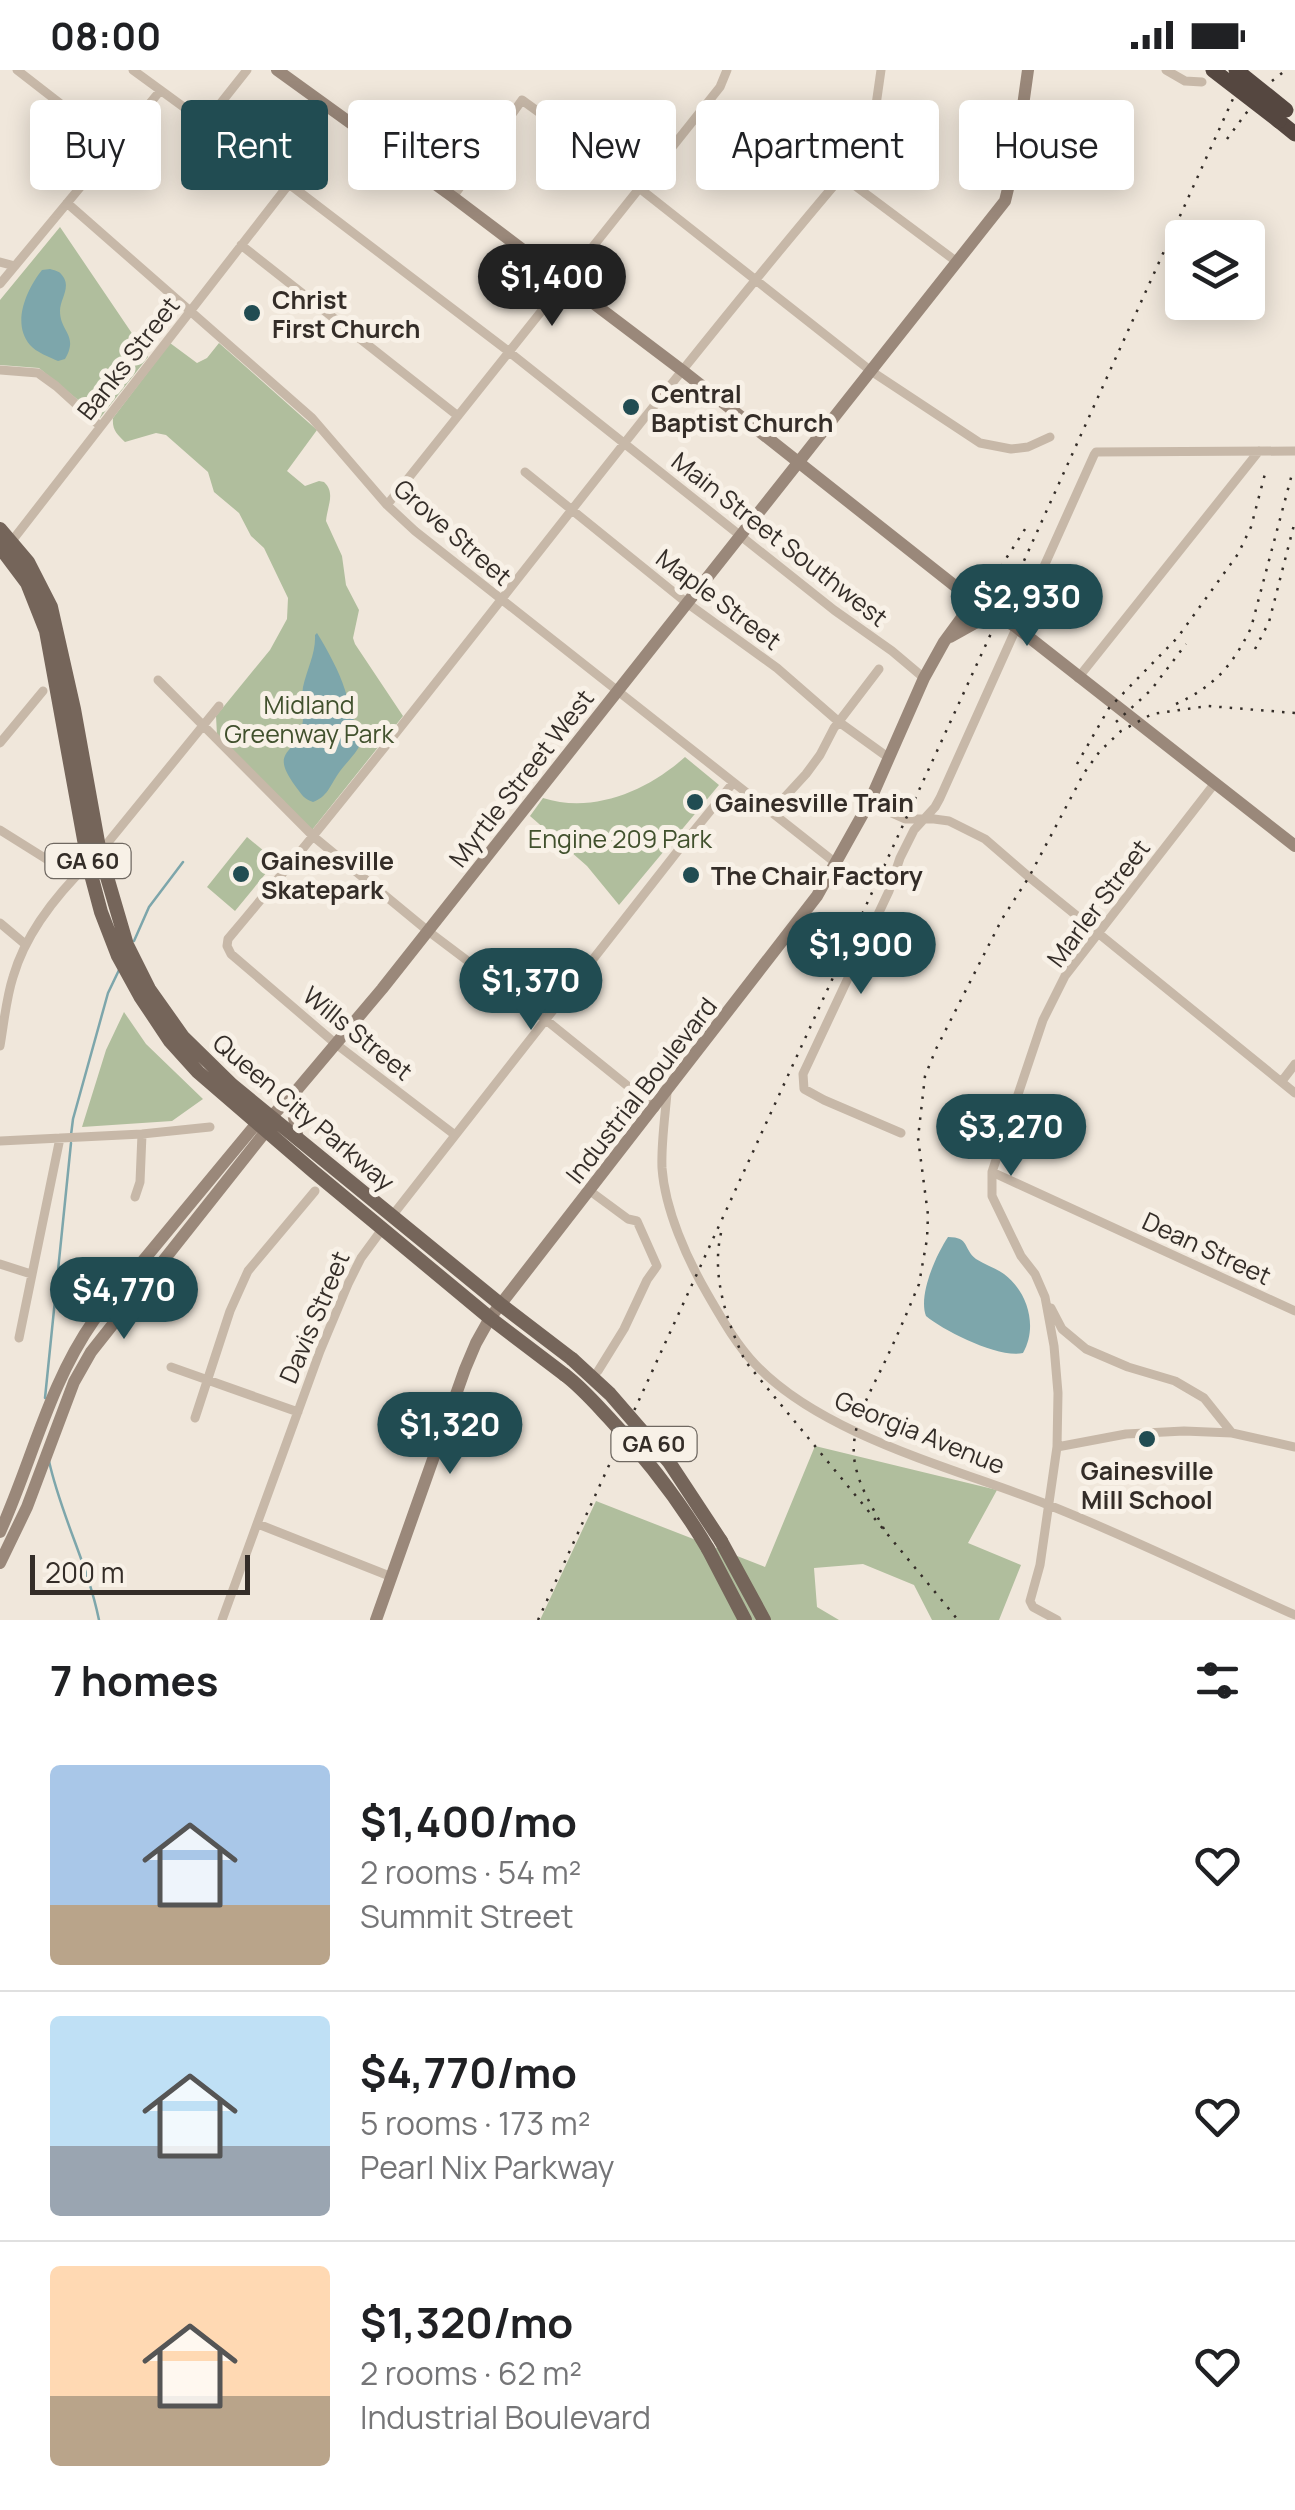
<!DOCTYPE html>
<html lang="en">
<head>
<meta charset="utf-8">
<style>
	body { margin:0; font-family:Manrope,sans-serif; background:#f6f6f6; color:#202124; height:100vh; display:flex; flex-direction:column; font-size:38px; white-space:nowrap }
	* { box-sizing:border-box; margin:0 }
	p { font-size:32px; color:#757577 }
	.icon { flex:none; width:55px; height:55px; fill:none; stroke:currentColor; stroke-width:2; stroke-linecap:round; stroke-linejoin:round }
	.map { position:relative; height:1550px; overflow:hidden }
	.side { display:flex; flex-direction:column; background:#fff; flex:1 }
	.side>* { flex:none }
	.banner { position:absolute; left:30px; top:30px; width:1235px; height:90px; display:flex; gap:20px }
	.tools { position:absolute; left:1165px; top:150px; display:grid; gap:20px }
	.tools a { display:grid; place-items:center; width:100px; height:100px; border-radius:10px; background:#fff; box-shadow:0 5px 25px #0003; font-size:50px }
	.scale { position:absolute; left:30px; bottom:25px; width:220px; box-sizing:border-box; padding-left:10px; border:5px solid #342d28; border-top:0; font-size:28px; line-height:35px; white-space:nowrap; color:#342d28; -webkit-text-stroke:8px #f8f1e7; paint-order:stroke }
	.price { position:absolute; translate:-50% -85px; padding:0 22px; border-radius:35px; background:#214c52; color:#fff; font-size:32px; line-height:65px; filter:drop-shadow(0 2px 5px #0008) }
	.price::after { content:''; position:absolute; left:50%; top:60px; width:30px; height:22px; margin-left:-15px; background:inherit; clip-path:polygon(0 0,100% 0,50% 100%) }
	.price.current { background:#222; color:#fff }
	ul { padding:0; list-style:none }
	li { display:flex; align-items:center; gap:30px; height:250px; padding:0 50px }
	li+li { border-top:2px solid #e0e0e0 }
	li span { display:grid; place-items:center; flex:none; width:280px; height:200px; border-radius:10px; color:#555 }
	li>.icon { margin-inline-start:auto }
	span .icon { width:120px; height:120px; fill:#fffc; stroke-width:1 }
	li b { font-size:42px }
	h2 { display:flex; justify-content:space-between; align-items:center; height:120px; padding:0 50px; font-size:42px }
	.chip { padding:0 35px; border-radius:10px; background:#fff; box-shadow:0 5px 25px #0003; font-size:35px; line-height:90px }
	.chip.current { background:#214c52; color:#fff }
	.status { display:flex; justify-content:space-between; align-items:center; height:70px; padding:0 50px; background:#fff; direction:ltr }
	.status svg { height:28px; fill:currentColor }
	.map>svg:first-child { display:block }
	.green { fill:#b0be9d }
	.water { fill:#7da6ab }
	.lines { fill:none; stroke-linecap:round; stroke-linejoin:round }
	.stream { stroke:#7da6ab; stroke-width:2.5 }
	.street { stroke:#c7b8a8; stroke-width:9 }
	.secondary { stroke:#9a887a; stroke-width:12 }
	.primary { stroke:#75655a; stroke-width:14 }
	.highway { stroke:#554740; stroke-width:15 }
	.rail { stroke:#342d28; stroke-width:2.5; stroke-dasharray:2.5 8; stroke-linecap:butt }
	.primary-bridge { stroke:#75655a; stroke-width:14 }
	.highway-bridge { stroke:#554740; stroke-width:15 }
	.poi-dot { fill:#214c52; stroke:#f8f1e7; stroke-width:4 }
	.labels { text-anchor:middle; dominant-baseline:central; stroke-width:10; stroke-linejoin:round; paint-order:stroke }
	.shield { fill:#f8f1e7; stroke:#6f6861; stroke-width:2.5 }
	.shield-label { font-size:22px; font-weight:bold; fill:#342d28 }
	.poi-label { font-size:25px; font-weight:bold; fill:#342d28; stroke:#f8f1e7; text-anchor:start }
	.street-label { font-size:25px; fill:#342d28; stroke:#f8f1e7 }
	.park-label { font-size:25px; fill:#41512d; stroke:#f8f1e7 }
</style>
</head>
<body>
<div class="status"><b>08:00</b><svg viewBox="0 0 49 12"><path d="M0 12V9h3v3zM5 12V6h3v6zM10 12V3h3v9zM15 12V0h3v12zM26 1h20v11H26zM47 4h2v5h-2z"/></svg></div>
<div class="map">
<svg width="1295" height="1550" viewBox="0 0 1295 1550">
	<rect width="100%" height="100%" fill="#f0e7db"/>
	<path class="green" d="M60 157 148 287 100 348 39 298 0 295V230Z
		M170 273 197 293 207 288 219 273 317 360 287 401 305 416 319 411 324 412C336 423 327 437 326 451L342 486 346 515 359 540 353 568 355 574 403 646 312 760 217 665 216 646 270 580 287 549 288 528 264 478 251 466 239 443 214 422 208 402 166 365 156 363 125 372C117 364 112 360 113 348Z
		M685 687 719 715 619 835 587 796 530 746 543 728C593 744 647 721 685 687Z
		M247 767 276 791 235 841 207 817Z
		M124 942 146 974 203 1029 172 1051 82 1057 106 980Z
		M815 1376 997 1420 968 1473 1021 1495 999 1550H932L914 1515 863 1494 814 1498 817 1537 839 1550H540L596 1431 765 1497Z"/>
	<path class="water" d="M50 199C57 201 60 201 64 208 70 219 60 230 60 241 60 262 79 265 65 289L58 291C49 287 36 282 30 275 11 253 27 219 42 200Z
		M317 563C328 581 339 601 345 620 348 628 346 636 350 643 355 654 364 659 361 672 357 684 345 693 338 704 330 716 327 727 313 732 304 729 302 725 296 717 269 680 294 687 302 656 305 643 301 630 303 617 307 599 316 583 315 565Z
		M948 1167C970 1167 963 1179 976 1189 985 1195 996 1198 1004 1204 1028 1222 1038 1257 1023 1283 1000 1289 944 1261 926 1246 918 1225 936 1185 948 1167Z"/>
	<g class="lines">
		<path class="stream" d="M134 871 149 837 183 792
			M71 1065 73 1049 108 923 119 900
			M45 1328 71 1073
			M49 1391C61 1446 88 1495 99 1550"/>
		<path class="street" d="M17 0 115 76
			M133 0 289 114 508 281 834 540 892 581 924 608
			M1166 0 1185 11 1202 12
			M205 53 247 0
			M842 106 957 192
			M453 127 522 30 591 80 871 301 980 373 1011 379 1028 377 1050 367
			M67 133 312 348 387 435 415 461 837 794
			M241 175 458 346
			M0 192 15 196
			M0 214 160 21
			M0 300 38 303 56 316 100 356
			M525 402 687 533 777 598 839 652 889 688
			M387 435 720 17 727 0
			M8 476 289 114
			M1078 608 1259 381
			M158 610 314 767 428 861 546 950 655 1038
			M0 673 43 621
			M869 733 905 749H934L949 751 985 769 1029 807 1295 1023
			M772 741 806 704 820 685 834 658 879 599
			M0 760 75 807
			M101 781 219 636
			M0 853 25 874
			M0 976C4 953 6 929 13 907 26 862 57 824 90 792
			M1282 1011 1295 994
			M667 1023C665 1047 661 1074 662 1098 665 1140 687 1189 708 1225 722 1249 736 1274 755 1294 823 1366 955 1398 1046 1434 1130 1467 1212 1508 1295 1545
			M901 1063 824 1030 804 1019 803 1004 889 821 900 788 914 760 935 737 940 728 1094 385 1096 382 1295 381
			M455 1065 336 974 231 884 227 876 228 869C438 619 631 355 842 106L865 75 873 56 881 0
			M0 1071 142 1064 210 1057
			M992 1102 1295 1241
			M590 1121 628 1149 637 1151 657 1196 647 1210 624 1259 598 1301
			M135 1127 140 1112 142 1064
			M392 1146 684 773 733 713
			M0 1194 31 1204
			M1051 1238 1062 1259 1086 1279 1128 1297 1175 1311 1204 1328 1232 1363 1295 1377
			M19 1268 60 1068
			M171 1297 298 1342
			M195 1348 230 1241 248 1201 315 1121
			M1057 1377 1126 1364 1184 1361 1232 1363
			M258 1454 392 1507
			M222 1550 320 1281 348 1214 361 1188 383 1158
			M1057 1550 1033 1537 1030 1531 1040 1495 1057 1377 1058 1323 1054 1276 1045 1227 1035 1204 1021 1186 992 1126V1102L1043 950 1065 906 1215 713"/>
		<path class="secondary" d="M277 0 453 127 683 301 974 531 1016 557 1295 776
			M950 567 993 543
			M296 1023 293 1042 298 1070
			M0 1462C32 1391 49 1314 94 1250L257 1053 272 1046 296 1021 382 919 1005 131 1016 86 1028 0
			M0 1493 27 1437 74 1312 91 1282 266 1061 270 1051
			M376 1550 465 1299 476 1273 490 1248 817 826 869 733 924 608 944 572 974 531"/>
		<path class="primary" d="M0 459 28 492 51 537 74 639 100 783 127 875 149 919 183 967 232 1015 500 1234 572 1289
			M0 477 27 513 46 561 89 797 101 842 118 886 140 926 170 971 198 1002 314 1102 490 1248 565 1305
			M721 1471 764 1550
			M708 1479 745 1550"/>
		<path class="highway" d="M1279 51 1295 64"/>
		<path class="rail" d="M1227 69 1267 15 1286 0
			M979 519 1000 498 1027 456
			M1255 579 1269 552 1295 451
			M1176 634C1215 616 1232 596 1251 558L1292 404
			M1116 652 1151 620 1186 574
			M1077 694 1109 638 1178 567 1238 484 1251 457 1266 400
			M721 1163C711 1207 727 1251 745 1291L958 1550
			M884 1459C872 1436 857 1414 854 1387 851 1351 873 1318 888 1285 899 1262 909 1238 919 1214L927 1169 928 1145 918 1068 925 1006 936 979 1002 849 1029 807 1084 703 1100 681 1121 661 1152 644 1208 636 1295 643
			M538 1550 999 546 1246 0"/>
		<path class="primary-bridge" d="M572 1289 610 1324 669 1392 721 1471
			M565 1305C581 1317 595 1333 609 1348 647 1389 680 1431 708 1479"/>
		<path class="highway-bridge" d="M1213 0 1279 51
			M1236 0 1286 40"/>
	</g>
	<g class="poi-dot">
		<circle cx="252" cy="243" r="10"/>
		<circle cx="631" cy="337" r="10"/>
		<circle cx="695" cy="732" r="10"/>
		<circle cx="241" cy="804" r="10"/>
		<circle cx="691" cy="805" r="10"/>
		<circle cx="1147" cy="1369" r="10"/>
	</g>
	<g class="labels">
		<g class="shield">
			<rect x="45.5" y="774" width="85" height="34" rx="8"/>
			<rect x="611.5" y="1357" width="85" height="34" rx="8"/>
		</g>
		<g class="shield-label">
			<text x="88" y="791">GA 60</text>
			<text x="654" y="1374">GA 60</text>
		</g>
		<g class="poi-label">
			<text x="272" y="229">Christ<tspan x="272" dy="29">First Church</tspan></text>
			<text x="651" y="323">Central<tspan x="651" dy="29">Baptist Church</tspan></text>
			<text x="715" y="732">Gainesville Train</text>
			<text x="261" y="790">Gainesville<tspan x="261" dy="29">Skatepark</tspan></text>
			<text x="711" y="805">The Chair Factory</text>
			<text x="1147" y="1400" text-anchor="middle">Gainesville<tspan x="1147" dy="29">Mill School</tspan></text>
		</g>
		<g class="street-label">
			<text transform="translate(128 288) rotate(-52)">Banks Street</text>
			<text transform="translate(453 462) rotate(41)">Grove Street</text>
			<text transform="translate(780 469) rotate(38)">Main Street Southwest</text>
			<text transform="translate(719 529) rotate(37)">Maple Street</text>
			<text transform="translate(521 708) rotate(-52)">Myrtle Street West</text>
			<text transform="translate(1098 833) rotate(-53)">Marler Street</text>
			<text transform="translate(358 963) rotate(39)">Wills Street</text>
			<text transform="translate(641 1020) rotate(-52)">Industrial Boulevard</text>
			<text transform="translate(304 1042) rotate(40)">Queen City Parkway</text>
			<text transform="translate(1207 1178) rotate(25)">Dean Street</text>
			<text transform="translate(314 1247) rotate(-67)">Davis Street</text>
			<text transform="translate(920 1362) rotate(22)">Georgia Avenue</text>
		</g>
		<g class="park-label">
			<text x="309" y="634">Midland<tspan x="309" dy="29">Greenway Park</tspan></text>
			<text x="620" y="768">Engine 209 Park</text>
		</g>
	</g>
</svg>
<div class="tools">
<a><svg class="icon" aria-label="layers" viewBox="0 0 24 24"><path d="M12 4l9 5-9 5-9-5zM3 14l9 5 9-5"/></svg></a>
</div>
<div class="scale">200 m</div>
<b class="price current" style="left:552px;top:259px">$1,400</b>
<b class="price" style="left:1027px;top:579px">$2,930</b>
<b class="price" style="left:861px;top:927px">$1,900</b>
<b class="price" style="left:531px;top:963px">$1,370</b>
<b class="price" style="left:1011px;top:1109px">$3,270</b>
<b class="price" style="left:124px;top:1272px">$4,770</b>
<b class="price" style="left:450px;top:1407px">$1,320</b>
<div class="banner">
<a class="chip">Buy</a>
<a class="chip current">Rent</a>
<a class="chip">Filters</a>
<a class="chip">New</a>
<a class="chip">Apartment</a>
<a class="chip">House</a>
</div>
</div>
<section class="side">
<h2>7 homes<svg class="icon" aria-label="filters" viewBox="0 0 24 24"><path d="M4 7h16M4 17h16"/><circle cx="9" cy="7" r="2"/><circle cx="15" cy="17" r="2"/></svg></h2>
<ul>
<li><span style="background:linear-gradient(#a9c7e8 70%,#b9a48a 0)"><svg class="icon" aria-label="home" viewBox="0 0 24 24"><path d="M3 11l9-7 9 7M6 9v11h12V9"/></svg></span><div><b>$1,400/mo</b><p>2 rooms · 54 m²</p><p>Summit Street</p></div><svg class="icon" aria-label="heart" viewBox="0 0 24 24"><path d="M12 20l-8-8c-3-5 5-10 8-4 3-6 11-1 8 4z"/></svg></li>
<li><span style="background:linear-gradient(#bfe0f5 65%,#9aa5b1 0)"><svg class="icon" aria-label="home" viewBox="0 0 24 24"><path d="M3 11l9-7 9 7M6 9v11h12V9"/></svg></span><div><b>$4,770/mo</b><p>5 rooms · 173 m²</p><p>Pearl Nix Parkway</p></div><svg class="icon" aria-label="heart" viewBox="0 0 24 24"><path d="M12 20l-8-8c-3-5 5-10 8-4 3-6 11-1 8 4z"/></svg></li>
<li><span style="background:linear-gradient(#ffd9b3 65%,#b9a48a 0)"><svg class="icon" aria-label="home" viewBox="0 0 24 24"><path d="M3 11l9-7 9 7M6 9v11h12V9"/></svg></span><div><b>$1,320/mo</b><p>2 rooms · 62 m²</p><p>Industrial Boulevard</p></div><svg class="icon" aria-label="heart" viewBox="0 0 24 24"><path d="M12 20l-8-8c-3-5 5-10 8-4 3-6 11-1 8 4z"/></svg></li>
</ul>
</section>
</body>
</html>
